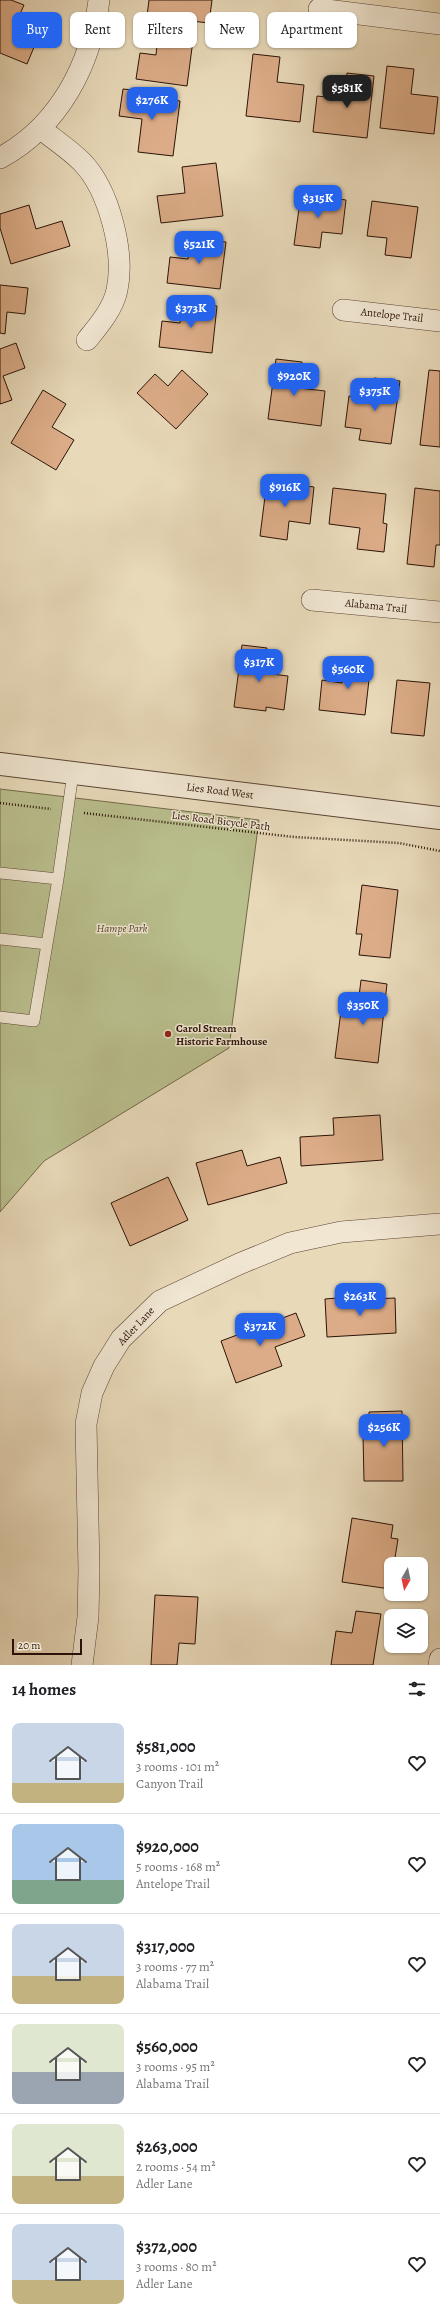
<!DOCTYPE html>
<html lang="en">
<head>
<meta charset="utf-8">
<style>
	body { margin:0; font-family:Alegreya,serif; background:#f2f2f2; color:#202124; height:100vh; display:flex; flex-direction:column; font-size:15px; white-space:nowrap }
	* { box-sizing:border-box; margin:0 }
	p { font-size:13px; color:#757577 }
	.icon { flex:none; width:22px; height:22px; fill:none; stroke:currentColor; stroke-width:2; stroke-linecap:round; stroke-linejoin:round }
	.map { position:relative; height:1665px; overflow:hidden }
	.details { display:flex; flex-direction:column; background:#fff; flex:1 }
	.details>* { flex:none }
	.hud { position:absolute; left:12px; top:12px; width:416px; height:36px; display:flex; gap:8px }
	.needle { width:26px; rotate:189deg }
	.buttons { position:absolute; left:384px; top:1557px; display:grid; gap:8px }
	.buttons a { display:grid; place-items:center; width:44px; height:44px; border-radius:8px; background:#fff; box-shadow:0 1px 3px #0004; font-size:20px }
	.scale { position:absolute; left:12px; bottom:10px; width:70px; box-sizing:border-box; padding-left:4px; border:2px solid #2c1308; border-top:0; font-size:11px; line-height:14px; white-space:nowrap; color:#2c1308; -webkit-text-stroke:3px #f0e6d2; paint-order:stroke }
	.price { position:absolute; translate:-50% -34px; padding:0 9px; border-radius:8px; background:#2563eb; color:#fff; font-size:13px; line-height:26px; filter:drop-shadow(0 1px 2px #0008) }
	.price::after { content:''; position:absolute; left:50%; top:24px; width:12px; height:9px; margin-left:-6px; background:inherit; clip-path:polygon(0 0,100% 0,50% 100%) }
	.price.on { background:#222; color:#fff }
	ul { padding:0; list-style:none }
	li { display:flex; align-items:center; gap:12px; height:100px; padding:0 12px }
	li+li { border-top:1px solid #e0e0e0 }
	li span { display:grid; place-items:center; flex:none; width:112px; height:80px; border-radius:8px; color:#555 }
	li>.icon { margin-inline-start:auto }
	span .icon { width:48px; height:48px; fill:#fffc; stroke-width:1 }
	li b { font-size:17px }
	h2 { display:flex; justify-content:space-between; align-items:center; height:48px; padding:0 12px; font-size:17px }
	.chip { padding:0 14px; border-radius:8px; background:#fff; box-shadow:0 1px 3px #0004; font-size:14px; line-height:36px }
	.chip.on { background:#2563eb; color:#fff }
	.map>svg:first-child { display:block }
	.green { fill:#b9be8d; stroke:#72684a }
	.building { fill:#dbac87; stroke:#2c1308 }
	.lines { fill:none; stroke-linecap:round; stroke-linejoin:round }
	.service-casing { stroke:#5b4434; stroke-width:12 }
	.minor-casing { stroke:#5b4434; stroke-width:22 }
	.tertiary-casing { stroke:#5b4434; stroke-width:24 }
	.path { stroke:#2c1308; stroke-width:2.5; stroke-dasharray:1 2; stroke-linecap:butt }
	.service { stroke:#f0e6d2; stroke-width:11 }
	.minor { stroke:#f0e6d2; stroke-width:21 }
	.tertiary { stroke:#f0e6d2; stroke-width:22 }
	.poi-dot { fill:#8f2418; stroke:#f0e6d2; stroke-width:1.5 }
	.labels { text-anchor:middle; dominant-baseline:central; stroke-width:3; stroke-linejoin:round; paint-order:stroke }
	.street-label { font-size:11px; fill:#2c1308; stroke:#f0e6d2 }
	.park-label { font-size:11px; font-style:italic; fill:#564630; stroke:#f0e6d2 }
	.poi-label { font-size:11px; font-weight:bold; fill:#2c1308; stroke:#f0e6d2; text-anchor:start }
</style>
</head>
<body>
<div class="map">
<svg width="440" height="1665" viewBox="0 0 440 1665">
	<rect width="100%" height="100%" fill="#e8d9b9"/>
	<filter id="stains"><feTurbulence type="fractalNoise" baseFrequency=".005" numOctaves="4"/><feColorMatrix values="0 0 0 0 .2 0 0 0 0 .09 0 0 0 0 .02 0 0 0 .5 -.17"/></filter>
	<radialGradient id="worn" r=".72"><stop offset=".6" stop-color="#630" stop-opacity="0"/><stop offset="1" stop-color="#630" stop-opacity=".3"/></radialGradient>
	<path class="green" d="M0 789 259 820 229 1048 44 1161 0 1212Z"/>
	<path class="building" d="M0 0H11L24 5 13 30 37 40 27 64 0 53Z
		M149 0H212L209 23 147 16Z
		M158 35 193 40 187 86 136 79 140 53 156 55Z
		M253 54 280 57 277 82 304 85 300 122 246 116Z
		M387 66 414 69 411 94 438 97 434 134 380 128Z
		M347 73 374 76 367 138 313 132 317 96 344 99Z
		M123 89 151 92 150 97 180 101 173 156 138 152 142 119 119 116Z
		M216 163 223 216 161 223 157 196 185 193 182 167Z
		M301 194 346 200 342 234 322 232 320 248 294 245Z
		M372 201 418 207 411 258 385 255 387 238 367 236Z
		M29 205 36 229 62 221 70 246 11 264 0 228V214Z
		M190 238 226 242 220 289 167 283 170 257 188 259Z
		M0 285 28 288 25 314 7 312 5 334 0 333Z
		M182 302 217 306 212 353 159 347 162 321 180 323Z
		M16 343 25 368 3 376 12 400 0 404V349Z
		M276 359 302 362 299 388 325 391 321 426 268 419Z
		M182 370 208 394 176 429 137 393 155 374 168 386Z
		M429 370 440 371V447L420 445Z
		M374 378 400 381 391 444 359 440 361 429 345 427 349 396 371 399Z
		M43 390 66 404 52 427 74 440 56 470 11 443Z
		M267 481 314 487 310 524 289 521 287 540 260 536Z
		M333 488 386 494 383 523 387 524 384 552 357 549 360 528 329 524Z
		M415 488 440 491V545H436L434 567 407 564Z
		M242 645 267 648 264 673 288 676 284 710 266 707V711L234 707Z
		M344 659 371 662 365 715 319 710 322 680 342 683Z
		M397 680 430 683 424 736 391 733Z
		M362 885 398 890 390 958 359 955 362 934H356Z
		M361 980 387 984 378 1063 335 1058 341 1011 357 1013Z
		M380 1115 383 1160 301 1166 300 1137 334 1135 333 1118Z
		M242 1150 247 1166 280 1157 287 1183 208 1205 196 1163Z
		M168 1177 188 1220 130 1246 111 1203Z
		M350 1297V1300L395 1298 396 1333 327 1337 325 1299Z
		M296 1313 305 1336 275 1347 282 1366 236 1383 221 1341Z
		M402 1411 403 1481H364L363 1435 370 1436 369 1412Z
		M352 1518 393 1525 391 1538 398 1539 394 1564H391L390 1589 342 1582Z
		M155 1595 198 1597 195 1644 179 1643 177 1665H151Z
		M356 1611 381 1614 373 1665H331L336 1631 352 1633Z"/>
	<g class="lines">
		<g class="service-casing">
			<path id="service" d="M0 873 58 879 73 773
				M0 939 47 944 34 1021 0 1017
				M47 944 58 879"/>
		</g>
		<g class="minor-casing">
			<path id="minor" d="M319 9 440 24
				M41 129C55 140 70 150 82 162 109 190 125 252 117 290 113 309 99 325 87 340
				M0 158C59 126 91 65 99 0
				M343 310 440 321
				M312 600 440 612
				M82 1665 88 1617 89 1570 86 1424 92 1393 104 1366 121 1339 160 1301 239 1264 290 1243 341 1232 440 1224
				M439 1665 440 1659"/>
		</g>
		<g class="tertiary-casing">
			<path id="tertiary" d="M0 764 440 818"/>
		</g>
		<path class="path" d="M0 803 51 809
			M84 813 294 837 399 843 440 851"/>
		<use href="#service" class="service"/>
		<use href="#minor" class="minor"/>
		<use href="#tertiary" class="tertiary"/>
	</g>
	<circle class="poi-dot" cx="168" cy="1034" r="4"/>
	<g class="labels">
		<g class="street-label">
			<text transform="translate(392 315) rotate(6)">Antelope Trail</text>
			<text transform="translate(376 606) rotate(6)">Alabama Trail</text>
			<text transform="translate(220 791) rotate(7)">Lies Road West</text>
			<text transform="translate(221 821) rotate(7)">Lies Road Bicycle Path</text>
			<text transform="translate(136 1326) rotate(-47)">Adler Lane</text>
		</g>
		<g class="park-label">
			<text x="122" y="928">Hampe Park</text>
		</g>
		<g class="poi-label">
			<text x="176" y="1028">Carol Stream<tspan x="176" dy="13">Historic Farmhouse</tspan></text>
		</g>
	</g>
	<rect width="100%" height="100%" filter="url(#stains)"/>
	<rect width="100%" height="100%" fill="url(#worn)"/>
</svg>
<div class="buttons">
<a><svg class="needle" viewBox="-14 -14 28 28"><path d="M0-13l5 13h-10z" fill="#e53935"/><path d="M0 13l5-13h-10z" fill="#757577"/></svg></a>
<a><svg class="icon" aria-label="layers" viewBox="0 0 24 24"><path d="M12 4l9 5-9 5-9-5zM3 14l9 5 9-5"/></svg></a>
</div>
<div class="scale">20 m</div>
<b class="price on" style="left:347px;top:109px">$581K</b>
<b class="price" style="left:152px;top:121px">$276K</b>
<b class="price" style="left:318px;top:219px">$315K</b>
<b class="price" style="left:199px;top:265px">$521K</b>
<b class="price" style="left:191px;top:329px">$373K</b>
<b class="price" style="left:294px;top:397px">$920K</b>
<b class="price" style="left:375px;top:412px">$375K</b>
<b class="price" style="left:285px;top:508px">$916K</b>
<b class="price" style="left:259px;top:683px">$317K</b>
<b class="price" style="left:348px;top:690px">$560K</b>
<b class="price" style="left:363px;top:1026px">$350K</b>
<b class="price" style="left:360px;top:1317px">$263K</b>
<b class="price" style="left:260px;top:1347px">$372K</b>
<b class="price" style="left:384px;top:1448px">$256K</b>
<div class="hud">
<a class="chip on">Buy</a>
<a class="chip">Rent</a>
<a class="chip">Filters</a>
<a class="chip">New</a>
<a class="chip">Apartment</a>
</div>
</div>
<section class="details">
<h2>14 homes<svg class="icon" aria-label="filters" viewBox="0 0 24 24"><path d="M4 7h16M4 17h16"/><circle cx="9" cy="7" r="2"/><circle cx="15" cy="17" r="2"/></svg></h2>
<ul>
<li><span style="background:linear-gradient(#c9d6e8 75%,#c2b280 0)"><svg class="icon" aria-label="home" viewBox="0 0 24 24"><path d="M3 11l9-7 9 7M6 9v11h12V9"/></svg></span><div><b>$581,000</b><p>3 rooms · 101 m²</p><p>Canyon Trail</p></div><svg class="icon" aria-label="heart" viewBox="0 0 24 24"><path d="M12 20l-8-8c-3-5 5-10 8-4 3-6 11-1 8 4z"/></svg></li>
<li><span style="background:linear-gradient(#a9c7e8 70%,#7fa58c 0)"><svg class="icon" aria-label="home" viewBox="0 0 24 24"><path d="M3 11l9-7 9 7M6 9v11h12V9"/></svg></span><div><b>$920,000</b><p>5 rooms · 168 m²</p><p>Antelope Trail</p></div><svg class="icon" aria-label="heart" viewBox="0 0 24 24"><path d="M12 20l-8-8c-3-5 5-10 8-4 3-6 11-1 8 4z"/></svg></li>
<li><span style="background:linear-gradient(#c9d6e8 65%,#c2b280 0)"><svg class="icon" aria-label="home" viewBox="0 0 24 24"><path d="M3 11l9-7 9 7M6 9v11h12V9"/></svg></span><div><b>$317,000</b><p>3 rooms · 77 m²</p><p>Alabama Trail</p></div><svg class="icon" aria-label="heart" viewBox="0 0 24 24"><path d="M12 20l-8-8c-3-5 5-10 8-4 3-6 11-1 8 4z"/></svg></li>
<li><span style="background:linear-gradient(#dfe7d0 60%,#9aa5b1 0)"><svg class="icon" aria-label="home" viewBox="0 0 24 24"><path d="M3 11l9-7 9 7M6 9v11h12V9"/></svg></span><div><b>$560,000</b><p>3 rooms · 95 m²</p><p>Alabama Trail</p></div><svg class="icon" aria-label="heart" viewBox="0 0 24 24"><path d="M12 20l-8-8c-3-5 5-10 8-4 3-6 11-1 8 4z"/></svg></li>
<li><span style="background:linear-gradient(#dfe7d0 65%,#c2b280 0)"><svg class="icon" aria-label="home" viewBox="0 0 24 24"><path d="M3 11l9-7 9 7M6 9v11h12V9"/></svg></span><div><b>$263,000</b><p>2 rooms · 54 m²</p><p>Adler Lane</p></div><svg class="icon" aria-label="heart" viewBox="0 0 24 24"><path d="M12 20l-8-8c-3-5 5-10 8-4 3-6 11-1 8 4z"/></svg></li>
<li><span style="background:linear-gradient(#c9d6e8 70%,#c2b280 0)"><svg class="icon" aria-label="home" viewBox="0 0 24 24"><path d="M3 11l9-7 9 7M6 9v11h12V9"/></svg></span><div><b>$372,000</b><p>3 rooms · 80 m²</p><p>Adler Lane</p></div><svg class="icon" aria-label="heart" viewBox="0 0 24 24"><path d="M12 20l-8-8c-3-5 5-10 8-4 3-6 11-1 8 4z"/></svg></li>
</ul>
</section>
</body>
</html>
